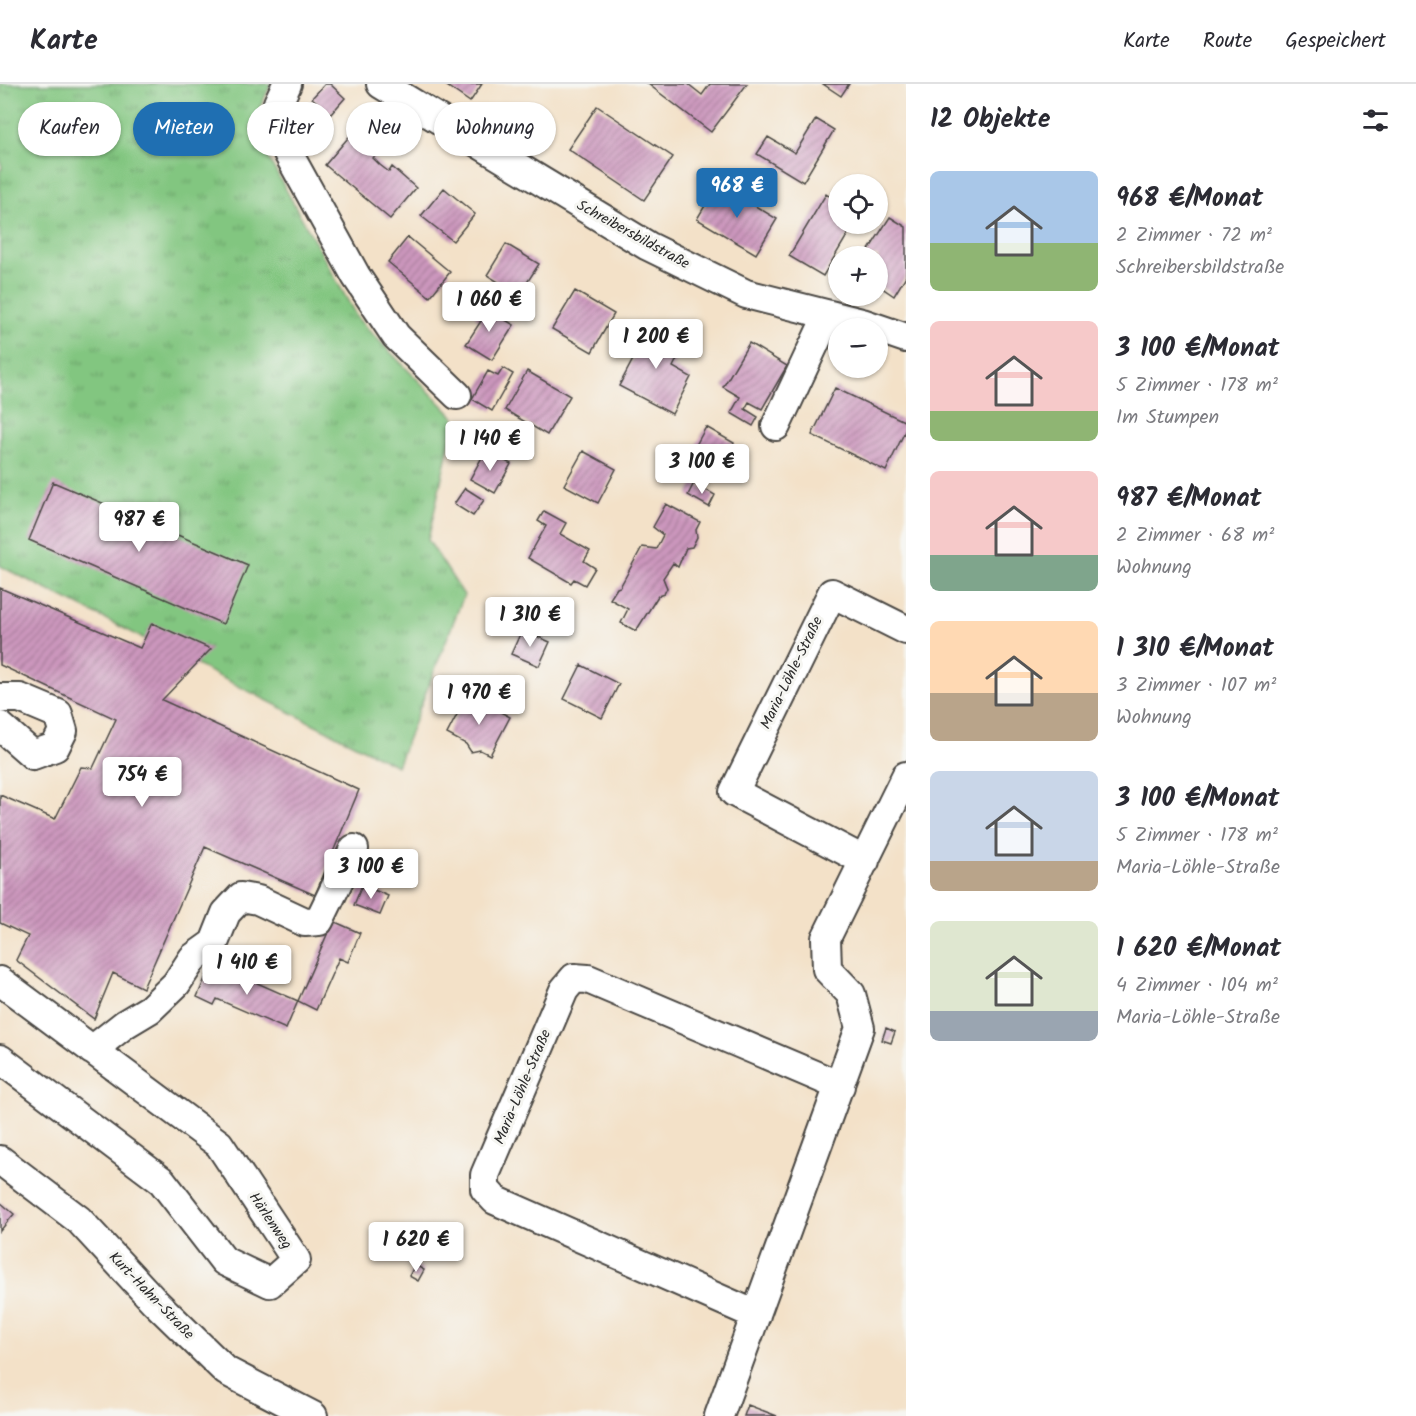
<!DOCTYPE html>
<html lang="de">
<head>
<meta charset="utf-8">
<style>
	body { margin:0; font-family:Kalam,sans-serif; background:#f7f7f7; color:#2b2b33; height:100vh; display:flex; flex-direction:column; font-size:22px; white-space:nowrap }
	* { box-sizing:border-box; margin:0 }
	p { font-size:20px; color:#7c7c81 }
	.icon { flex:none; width:33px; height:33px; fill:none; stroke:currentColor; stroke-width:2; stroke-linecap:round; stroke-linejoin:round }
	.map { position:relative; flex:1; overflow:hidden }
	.side { display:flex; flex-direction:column; background:#fff; width:510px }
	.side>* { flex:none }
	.guide { position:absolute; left:18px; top:18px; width:570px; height:54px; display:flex; gap:12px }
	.fabs { position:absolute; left:828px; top:90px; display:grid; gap:12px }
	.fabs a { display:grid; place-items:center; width:60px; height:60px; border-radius:50%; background:#fff; box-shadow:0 2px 4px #0004; font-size:30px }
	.price { position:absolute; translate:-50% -51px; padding:0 14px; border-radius:6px; background:#fff; color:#222; font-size:20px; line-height:39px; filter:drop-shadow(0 2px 3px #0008) }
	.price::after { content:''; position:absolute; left:50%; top:36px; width:18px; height:14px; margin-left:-9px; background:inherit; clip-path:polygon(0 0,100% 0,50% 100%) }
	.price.current { background:#1f6fb2; color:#fff }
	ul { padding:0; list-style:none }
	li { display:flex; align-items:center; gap:18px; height:150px; padding:0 24px }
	li span { display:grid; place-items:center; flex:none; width:168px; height:120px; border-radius:9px; color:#555 }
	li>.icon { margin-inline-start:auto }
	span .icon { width:72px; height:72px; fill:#fffc; stroke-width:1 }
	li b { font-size:26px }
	h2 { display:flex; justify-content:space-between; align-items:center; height:72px; padding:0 24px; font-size:26px }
	.tag { padding:0 21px; border-radius:27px; background:#fff; box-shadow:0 2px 4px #0004; font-size:21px; line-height:54px }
	.tag.current { background:#1f6fb2; color:#fff }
	header { display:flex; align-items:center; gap:36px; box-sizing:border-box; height:84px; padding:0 30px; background:#fff; border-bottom:2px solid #e1e1e2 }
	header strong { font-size:28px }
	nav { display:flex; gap:33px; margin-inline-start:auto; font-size:21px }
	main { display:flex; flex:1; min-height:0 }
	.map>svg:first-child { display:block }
	.grass { fill:url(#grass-tufts); stroke:#567856; stroke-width:1.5 }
	.building { fill:url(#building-hatch) }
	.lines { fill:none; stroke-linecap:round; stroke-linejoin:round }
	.minor-casing { stroke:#494643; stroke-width:32 }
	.minor { stroke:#fff; stroke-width:28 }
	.labels { text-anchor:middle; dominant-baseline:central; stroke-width:6; stroke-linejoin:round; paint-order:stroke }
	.street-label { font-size:15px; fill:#2b2b2b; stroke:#f6f6f2 }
</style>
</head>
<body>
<header>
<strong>Karte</strong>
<nav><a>Karte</a><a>Route</a><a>Gespeichert</a></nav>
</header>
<main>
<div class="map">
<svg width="906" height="1332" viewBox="0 0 906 1332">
	<defs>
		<pattern id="grass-tufts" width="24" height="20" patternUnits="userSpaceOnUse" patternTransform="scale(1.5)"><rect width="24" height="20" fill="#82c680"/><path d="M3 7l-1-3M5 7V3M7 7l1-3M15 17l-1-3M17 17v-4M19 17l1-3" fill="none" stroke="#6ba169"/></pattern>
		<pattern id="building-hatch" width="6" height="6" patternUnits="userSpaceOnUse" patternTransform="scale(1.5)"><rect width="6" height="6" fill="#cc97bd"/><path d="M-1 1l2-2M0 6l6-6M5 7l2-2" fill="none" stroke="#a67b9a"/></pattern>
	</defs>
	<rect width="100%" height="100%" fill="#f6f6f2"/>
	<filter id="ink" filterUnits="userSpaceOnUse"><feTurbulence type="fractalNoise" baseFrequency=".0167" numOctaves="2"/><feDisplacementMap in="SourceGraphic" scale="12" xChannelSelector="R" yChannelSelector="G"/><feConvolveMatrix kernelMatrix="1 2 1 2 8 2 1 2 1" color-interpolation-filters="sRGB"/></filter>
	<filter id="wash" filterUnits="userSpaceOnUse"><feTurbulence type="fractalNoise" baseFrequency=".008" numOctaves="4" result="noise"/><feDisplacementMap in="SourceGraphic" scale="24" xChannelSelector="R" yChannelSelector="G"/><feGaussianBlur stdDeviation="1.35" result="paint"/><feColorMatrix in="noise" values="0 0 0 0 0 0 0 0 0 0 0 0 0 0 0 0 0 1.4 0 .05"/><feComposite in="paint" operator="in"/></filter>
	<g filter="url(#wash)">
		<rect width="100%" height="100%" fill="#f3e1c8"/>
		<path class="grass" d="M0 0H271L251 43 358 235 455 334 428 456 464 511 397 682 0 482V86L2 85 0 73Z"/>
		<g id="blocks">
			<path class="building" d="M325 0H330L345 14 331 30 312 14Z
				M444 0H482L470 18Z
				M648 0H688L702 11 710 0H747L711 48Z
				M823 0H849L841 12Z
				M597 22 673 73 644 116 568 65Z
				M816 35 834 46 803 98 757 70 768 53 795 69Z
				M353 48 378 69 373 74 380 81 389 88 392 83 416 104 390 135 325 81Z
				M718 100 777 135 756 170 697 135Z
				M444 104 475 130 453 157 421 132Z
				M826 110 838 118V140H854L823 192 789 172Z
				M890 133 906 143V192L894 212 878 201V172H865Z
				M408 153 450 188 430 213 388 178Z
				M506 160 539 180 519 211 487 191Z
				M575 207 614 230 592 268 552 245Z
				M482 222 514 241 492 276 466 260 481 237 475 233Z
				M641 240 683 263 673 283 691 293 672 330 619 302 638 266 630 262Z
				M749 259 787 282 762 325 749 318 745 325 758 333 753 342 731 329 740 313 723 303Z
				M503 284 513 290 492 327 472 315 488 287 498 292Z
				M527 287 570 312 547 351 505 326Z
				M835 304 906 338V345L886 387 812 351Z
				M706 343 734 359 718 388 690 372Z
				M486 366 511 380 495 409 470 395Z
				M583 367 616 385 598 419 564 401Z
				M53 398 248 481 223 540 29 456Z
				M694 399 715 411 709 423 688 411Z
				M465 404 484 416 473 432 454 420Z
				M666 420 700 438 696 446 697 453 692 463 686 464 678 483 673 479 663 494 667 504 664 510 658 512 636 547 621 539 628 525 610 515 617 504 620 503 642 463 656 465 663 451 653 443Z
				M544 427 566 439 560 450 590 467 584 477 595 484 585 501 574 495 571 499 528 474 546 442 538 437Z
				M0 504 140 564 152 539 211 565 162 616 359 706 315 811 205 763 143 904 113 889 94 935 16 876 28 852 0 839V711L55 735 81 683 93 684 116 635 0 581Z
				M522 546 550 558 539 582 511 570Z
				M581 581 619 600 602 634 564 615Z
				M477 610 496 619 493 624 510 633 490 671 480 666 471 668 466 660 447 650 461 623 468 627Z
				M362 801 388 812 380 831 354 821Z
				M333 837 360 849 348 878 339 874 316 926 298 917Z
				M212 879 298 917 286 945 217 915 214 921 197 913Z
				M886 944 895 948 891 959 882 956Z
				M0 1118 14 1130 0 1147Z
				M415 1181 424 1186 418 1197 409 1192Z
				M748 1321 777 1332H744Z"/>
		</g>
	</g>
	<g filter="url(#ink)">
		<use href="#blocks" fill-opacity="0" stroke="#494643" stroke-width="1.5"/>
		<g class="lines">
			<g class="minor-casing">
				<path id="minor" d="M287 0 278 19 279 43 288 69 356 192 396 252 457 311
					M381 0 648 162 746 210 862 239 906 254
					M776 342 828 231
					M0 614H20L58 630 63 647 55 663 33 671 0 642
					M865 777 734 708 832 509 906 546
					M0 897 219 1060 296 1176 270 1199 224 1177 162 1097 0 975
					M92 966 125 940 150 925 176 900 193 874 214 859 226 829 241 813 258 816 305 838 319 837 354 765
					M0 1076 79 1136 154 1217 226 1287 313 1332
					M756 1231 495 1116 485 1105V1091L564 906 574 894 588 895 840 1002
					M719 1332 860 944 851 910 827 885 826 854 906 692"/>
			</g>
			<use href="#minor" class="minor"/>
		</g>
	</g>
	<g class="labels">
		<g class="street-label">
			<text transform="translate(633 151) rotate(29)">Schreibersbildstraße</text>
			<text transform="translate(792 589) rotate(-64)">Maria-Löhle-Straße</text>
			<text transform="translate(523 1003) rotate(-67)">Maria-Löhle-Straße</text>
			<text transform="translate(270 1137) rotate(56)">Härlenweg</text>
			<text transform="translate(151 1212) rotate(46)">Kurt-Hahn-Straße</text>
		</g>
	</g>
</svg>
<div class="fabs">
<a><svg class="icon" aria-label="locate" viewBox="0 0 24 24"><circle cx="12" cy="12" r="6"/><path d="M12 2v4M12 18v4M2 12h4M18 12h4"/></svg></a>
<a>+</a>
<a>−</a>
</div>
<b class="price current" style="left:737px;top:135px">968 €</b>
<b class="price" style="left:489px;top:249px">1 060 €</b>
<b class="price" style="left:656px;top:286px">1 200 €</b>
<b class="price" style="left:490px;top:388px">1 140 €</b>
<b class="price" style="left:702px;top:411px">3 100 €</b>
<b class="price" style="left:139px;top:469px">987 €</b>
<b class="price" style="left:530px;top:564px">1 310 €</b>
<b class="price" style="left:479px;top:642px">1 970 €</b>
<b class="price" style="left:142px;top:724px">754 €</b>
<b class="price" style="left:371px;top:816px">3 100 €</b>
<b class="price" style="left:247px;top:912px">1 410 €</b>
<b class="price" style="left:416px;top:1189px">1 620 €</b>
<div class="guide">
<a class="tag">Kaufen</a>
<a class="tag current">Mieten</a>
<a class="tag">Filter</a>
<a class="tag">Neu</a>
<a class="tag">Wohnung</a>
</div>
</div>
<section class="side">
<h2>12 Objekte<svg class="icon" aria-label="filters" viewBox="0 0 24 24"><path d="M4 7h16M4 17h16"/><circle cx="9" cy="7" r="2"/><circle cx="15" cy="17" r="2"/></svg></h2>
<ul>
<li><span style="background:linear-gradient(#a9c7e8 60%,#8fb573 0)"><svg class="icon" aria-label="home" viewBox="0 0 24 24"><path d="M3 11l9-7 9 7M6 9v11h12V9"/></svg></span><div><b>968 €/Monat</b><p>2 Zimmer · 72 m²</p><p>Schreibersbildstraße</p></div></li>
<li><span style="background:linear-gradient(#f6c9c9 75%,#8fb573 0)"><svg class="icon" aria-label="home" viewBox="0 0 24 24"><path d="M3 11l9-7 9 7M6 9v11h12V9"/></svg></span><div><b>3 100 €/Monat</b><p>5 Zimmer · 178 m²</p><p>Im Stumpen</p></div></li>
<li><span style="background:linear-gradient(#f6c9c9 70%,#7fa58c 0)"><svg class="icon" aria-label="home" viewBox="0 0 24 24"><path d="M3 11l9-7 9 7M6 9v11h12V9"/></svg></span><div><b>987 €/Monat</b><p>2 Zimmer · 68 m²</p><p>Wohnung</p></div></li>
<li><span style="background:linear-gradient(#ffd9b3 60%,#b9a48a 0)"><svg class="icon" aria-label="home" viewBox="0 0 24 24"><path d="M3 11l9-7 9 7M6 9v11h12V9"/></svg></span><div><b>1 310 €/Monat</b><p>3 Zimmer · 107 m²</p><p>Wohnung</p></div></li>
<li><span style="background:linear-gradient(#c9d6e8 75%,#b9a48a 0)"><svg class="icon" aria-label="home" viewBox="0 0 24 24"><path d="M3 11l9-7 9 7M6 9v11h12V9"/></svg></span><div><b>3 100 €/Monat</b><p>5 Zimmer · 178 m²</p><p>Maria-Löhle-Straße</p></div></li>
<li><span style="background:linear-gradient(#dfe7d0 75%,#9aa5b1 0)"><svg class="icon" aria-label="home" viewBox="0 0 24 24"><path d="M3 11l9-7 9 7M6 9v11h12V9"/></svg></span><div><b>1 620 €/Monat</b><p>4 Zimmer · 104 m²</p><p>Maria-Löhle-Straße</p></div></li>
</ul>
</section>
</main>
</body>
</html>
